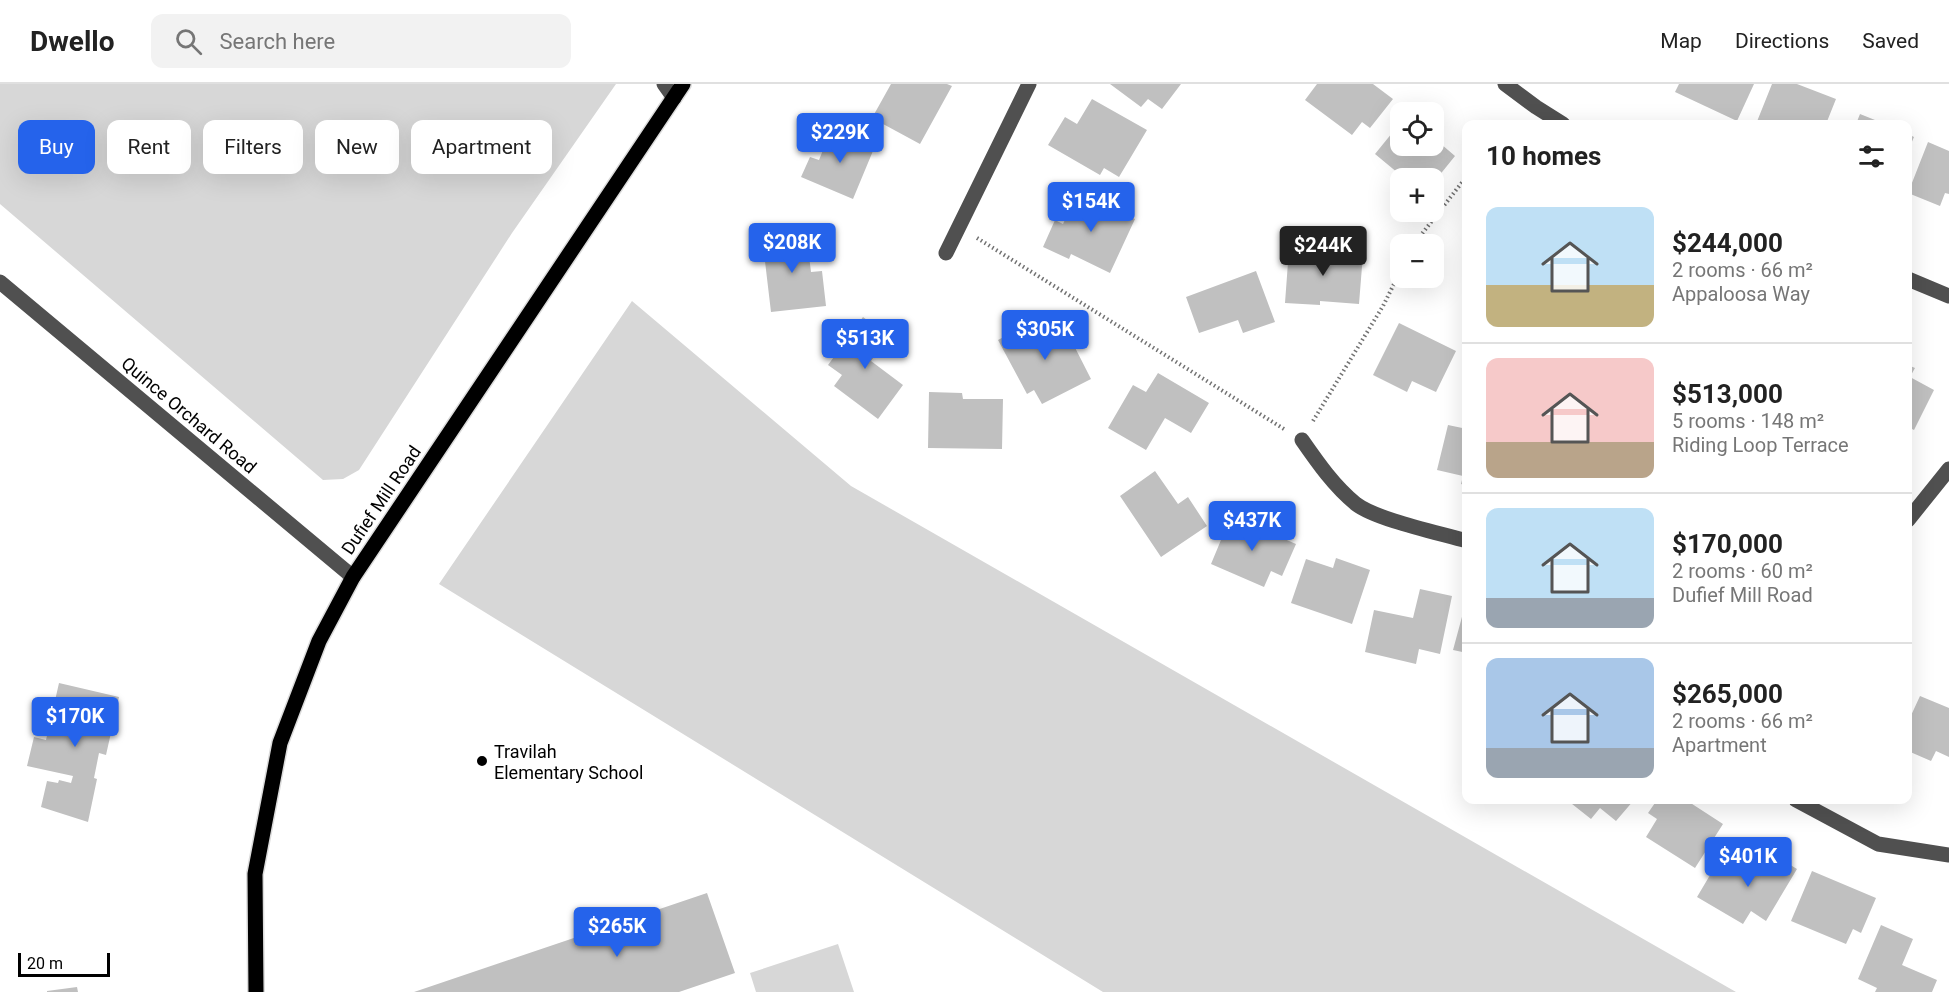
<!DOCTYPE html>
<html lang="en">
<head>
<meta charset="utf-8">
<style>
	body { margin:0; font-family:Roboto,sans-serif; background:#f2f2f2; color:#222; height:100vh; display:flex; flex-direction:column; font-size:22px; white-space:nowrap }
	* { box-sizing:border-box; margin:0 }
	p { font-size:20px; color:#767676 }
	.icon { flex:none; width:33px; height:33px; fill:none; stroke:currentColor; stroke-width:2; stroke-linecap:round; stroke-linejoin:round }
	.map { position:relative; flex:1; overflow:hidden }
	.side { position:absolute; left:1462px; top:36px; width:450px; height:684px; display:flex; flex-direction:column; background:#fff; border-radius:12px; box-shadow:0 6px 24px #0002 }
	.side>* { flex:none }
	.hud { position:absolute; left:18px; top:36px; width:570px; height:54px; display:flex; gap:12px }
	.tools { position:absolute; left:1390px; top:18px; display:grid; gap:12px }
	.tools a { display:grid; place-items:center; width:54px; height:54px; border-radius:12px; background:#fff; box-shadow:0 6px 24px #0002; font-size:30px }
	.scale { position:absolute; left:18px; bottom:15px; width:92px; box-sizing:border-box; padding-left:6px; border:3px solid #000; border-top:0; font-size:16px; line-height:21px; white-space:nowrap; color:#000; -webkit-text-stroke:4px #fff; paint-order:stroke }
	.price { position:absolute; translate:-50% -51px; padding:0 14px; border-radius:6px; background:#2563eb; color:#fff; font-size:20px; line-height:39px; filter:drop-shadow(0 2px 3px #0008) }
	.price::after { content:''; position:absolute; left:50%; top:36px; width:18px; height:14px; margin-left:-9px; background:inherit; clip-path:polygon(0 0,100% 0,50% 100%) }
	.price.on { background:#222; color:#fff }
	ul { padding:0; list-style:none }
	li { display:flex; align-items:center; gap:18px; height:150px; padding:0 24px }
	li+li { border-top:2px solid #e0e0e0 }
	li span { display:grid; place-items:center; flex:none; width:168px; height:120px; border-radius:12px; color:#555 }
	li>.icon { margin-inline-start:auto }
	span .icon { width:72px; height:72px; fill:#fffc; stroke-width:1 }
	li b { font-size:26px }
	h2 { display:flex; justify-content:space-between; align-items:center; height:72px; padding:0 24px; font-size:26px }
	.pill { padding:0 21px; border-radius:12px; background:#fff; box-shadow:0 6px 24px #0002; font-size:21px; line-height:54px }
	.pill.on { background:#2563eb; color:#fff }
	header { display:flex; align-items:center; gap:36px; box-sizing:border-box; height:84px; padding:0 30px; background:#fff; border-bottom:2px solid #e0e0e0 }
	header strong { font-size:28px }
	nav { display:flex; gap:33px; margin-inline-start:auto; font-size:21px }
	.search { width:420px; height:54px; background:#f2f2f2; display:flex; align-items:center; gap:15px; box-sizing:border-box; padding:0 21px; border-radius:12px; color:#767676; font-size:22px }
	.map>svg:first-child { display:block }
	.green { fill:#d7d7d7 }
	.building { fill:#c0c0c0 }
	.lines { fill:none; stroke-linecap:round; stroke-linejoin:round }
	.major-casing { stroke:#dbdbdb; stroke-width:18 }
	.path { stroke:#727272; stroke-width:4; stroke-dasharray:1.5 3; stroke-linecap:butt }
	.minor { stroke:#505050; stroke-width:15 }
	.major { stroke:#000; stroke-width:15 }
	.poi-dot { fill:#000; stroke:#fff; stroke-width:2 }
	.labels { text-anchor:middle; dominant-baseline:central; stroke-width:4.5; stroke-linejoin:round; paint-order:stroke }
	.street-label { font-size:18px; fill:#000; stroke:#fff }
	.poi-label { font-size:18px; fill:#000; stroke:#fff; text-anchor:start }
</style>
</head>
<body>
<header>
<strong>Dwello</strong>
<div class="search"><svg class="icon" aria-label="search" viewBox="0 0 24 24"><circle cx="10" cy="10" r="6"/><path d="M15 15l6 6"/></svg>Search here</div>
<nav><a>Map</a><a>Directions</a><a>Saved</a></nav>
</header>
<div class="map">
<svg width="1949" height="908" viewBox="0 0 1949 908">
	<rect width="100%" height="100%" fill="#fff"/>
	<path class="green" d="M0 0H616L512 149 359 386 343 395 323 396 0 120Z
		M632 217 851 402 1736 908H1103L439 500Z
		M838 860 854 908H756L750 889Z"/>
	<path class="building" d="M891 0H947L952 2 920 60 872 34Z
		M1110 0H1181L1162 25 1148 15 1141 23Z
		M1317 0H1373L1393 15 1370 44 1362 38 1352 51 1305 16Z
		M1679 0H1754L1737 37 1675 8Z
		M1772 0H1797L1836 15 1826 40H1756Z
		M1092 15 1147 46 1119 93 1104 84 1100 91 1048 61 1065 33 1077 40Z
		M1860 30 1885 40H1856Z
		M1401 38V62H1434V54L1455 72 1434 98V94H1404L1375 70Z
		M832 44 875 62 853 115 801 93 810 73 819 76Z
		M1908 50 1914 53 1908 67Z
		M1928 58 1949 67V110L1945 109 1940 122 1908 109Z
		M1078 108 1135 135 1110 189 1071 170 1069 175 1043 163 1055 136 1063 140Z
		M806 148 811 188 822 187 826 222 771 228 762 152Z
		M1289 165 1363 170 1359 220 1320 217V221L1285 219Z
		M1256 187 1275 238 1243 249 1238 236 1199 249 1186 213Z
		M863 233 888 252 871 277 903 301 878 335 834 302 842 291 828 281Z
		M1030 239 1037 253 1063 240 1091 295 1042 320 1034 306 1027 310 998 256Z
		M1399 239 1456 267 1436 308 1412 297 1407 308 1373 291Z
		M1908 281 1915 284 1910 293 1934 306 1914 346 1908 343Z
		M1158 289 1209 319 1191 349 1165 334 1146 366 1108 344 1133 301 1146 308Z
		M929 308 962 309 963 315H1003L1002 365 928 364Z
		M1448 341 1467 345V402L1461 400 1463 392 1437 386Z
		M1155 387 1178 420 1188 413 1207 442 1161 473 1120 412Z
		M1231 432 1296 460 1282 492 1271 487 1264 503 1211 480Z
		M1336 474 1370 486 1352 540 1291 519 1306 475 1333 484Z
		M1420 505 1452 512 1440 570 1419 565 1416 580 1365 568 1374 526 1413 534Z
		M1466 518H1467V569L1453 566Z
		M59 599 119 613 106 671 99 669 94 694 97 695 88 738 41 723 47 697 58 699 59 696 71 699 73 692 27 682 34 653 46 656Z
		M1920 612 1949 624V673L1936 667 1931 677 1908 667V638Z
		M1567 716H1634L1616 737 1600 724 1591 735Z
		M1657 716H1686L1723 740 1695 784 1646 753 1657 735 1648 729Z
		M1767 767 1797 785 1766 837 1751 827 1743 840 1697 813 1719 776 1751 795Z
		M1812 787 1876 814 1861 849 1853 845 1846 860 1791 837Z
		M707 809 735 889 679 908H414Z
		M1881 841 1913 855 1902 881 1937 896 1932 908H1875L1877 904 1858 895Z
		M77 903 78 908H47V907Z"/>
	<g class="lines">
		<g class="major-casing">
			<path id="major" d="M256 908 255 790 280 659 319 557 353 493 683 0"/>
		</g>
		<path class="path" d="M977 154 1284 345
			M1414 160 1467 92
			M1313 337 1383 222 1401 186"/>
		<path class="minor" d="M664 0 674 14
			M1505 0 1536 23 1563 40
			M946 169 1029 0
			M1908 195 1949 212
			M0 198 353 493
			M1302 356C1318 379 1334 402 1356 420 1377 436 1440 449 1467 457
			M1908 436 1949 385
			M1796 716 1878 760 1949 771"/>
		<use href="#major" class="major"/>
	</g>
	<circle class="poi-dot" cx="482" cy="677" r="6"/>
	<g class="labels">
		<g class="street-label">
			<text transform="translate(189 331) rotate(40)">Quince Orchard Road</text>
			<text transform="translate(381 416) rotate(-56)">Dufief Mill Road</text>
		</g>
		<g class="poi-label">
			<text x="494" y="667">Travilah<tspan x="494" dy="21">Elementary School</tspan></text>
		</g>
	</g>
</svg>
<div class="tools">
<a><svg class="icon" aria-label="locate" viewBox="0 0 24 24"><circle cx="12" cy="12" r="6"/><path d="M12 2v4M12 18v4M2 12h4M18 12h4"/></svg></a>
<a>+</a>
<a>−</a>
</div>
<div class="scale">20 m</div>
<b class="price" style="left:840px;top:80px">$229K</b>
<b class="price" style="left:1091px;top:149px">$154K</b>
<b class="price" style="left:792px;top:190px">$208K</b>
<b class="price on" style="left:1323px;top:193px">$244K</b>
<b class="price" style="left:1045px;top:277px">$305K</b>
<b class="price" style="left:865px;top:286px">$513K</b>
<b class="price" style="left:1252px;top:468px">$437K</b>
<b class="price" style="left:75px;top:664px">$170K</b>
<b class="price" style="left:1748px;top:804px">$401K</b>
<b class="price" style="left:617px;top:874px">$265K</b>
<div class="hud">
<a class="pill on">Buy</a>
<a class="pill">Rent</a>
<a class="pill">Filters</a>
<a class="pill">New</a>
<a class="pill">Apartment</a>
</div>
<section class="side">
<h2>10 homes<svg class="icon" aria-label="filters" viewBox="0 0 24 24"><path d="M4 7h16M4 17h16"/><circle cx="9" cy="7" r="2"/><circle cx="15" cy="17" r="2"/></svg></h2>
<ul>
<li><span style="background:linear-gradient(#bfe0f5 65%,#c2b280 0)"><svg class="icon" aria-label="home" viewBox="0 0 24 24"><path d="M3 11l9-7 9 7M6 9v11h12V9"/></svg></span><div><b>$244,000</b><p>2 rooms · 66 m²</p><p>Appaloosa Way</p></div></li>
<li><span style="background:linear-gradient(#f6c9c9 70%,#b9a48a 0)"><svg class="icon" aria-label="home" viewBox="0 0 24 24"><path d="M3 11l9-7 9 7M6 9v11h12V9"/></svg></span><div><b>$513,000</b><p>5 rooms · 148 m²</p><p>Riding Loop Terrace</p></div></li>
<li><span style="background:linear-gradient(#bfe0f5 75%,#9aa5b1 0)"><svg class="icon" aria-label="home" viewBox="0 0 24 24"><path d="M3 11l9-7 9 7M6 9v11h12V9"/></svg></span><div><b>$170,000</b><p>2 rooms · 60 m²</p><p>Dufief Mill Road</p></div></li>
<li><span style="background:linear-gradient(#a9c7e8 75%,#9aa5b1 0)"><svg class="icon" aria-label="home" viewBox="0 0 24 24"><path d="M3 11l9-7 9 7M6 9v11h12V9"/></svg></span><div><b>$265,000</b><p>2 rooms · 66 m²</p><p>Apartment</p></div></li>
</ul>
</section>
</div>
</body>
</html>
